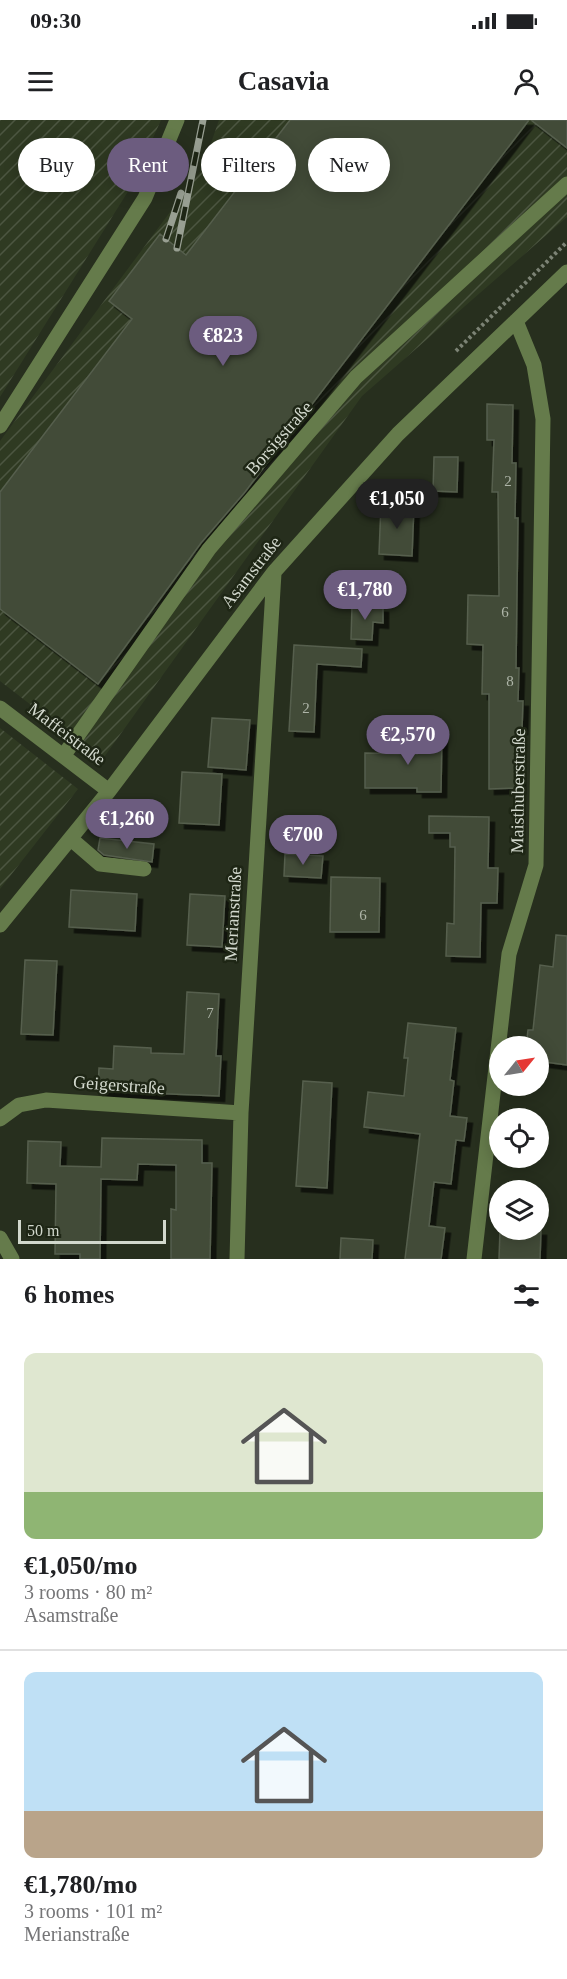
<!DOCTYPE html>
<html lang="en">
<head>
<meta charset="utf-8">
<style>
	body { margin:0; font-family:Georgia,serif; background:#f2f2f2; color:#202124; height:100vh; display:flex; flex-direction:column; font-size:22px; white-space:nowrap }
	* { box-sizing:border-box; margin:0 }
	p { font-size:20px; color:#757577 }
	.icon { flex:none; width:33px; height:33px; fill:none; stroke:currentColor; stroke-width:2; stroke-linecap:round; stroke-linejoin:round }
	.map { position:relative; height:1139px; overflow:hidden }
	.details { display:flex; flex-direction:column; background:#fff; flex:1 }
	.details>* { flex:none }
	.top-card { position:absolute; left:18px; top:18px; width:531px; height:54px; display:flex; gap:12px }
	.needle { width:39px; rotate:60deg }
	.controls { position:absolute; left:489px; top:916px; display:grid; gap:12px }
	.controls a { display:grid; place-items:center; width:60px; height:60px; border-radius:50%; background:#fff; box-shadow:0 3px 15px #0003; font-size:30px }
	.scale { position:absolute; left:18px; bottom:15px; width:148px; box-sizing:border-box; padding-left:6px; border:3px solid #d2d8cd; border-top:0; font-size:16px; line-height:21px; white-space:nowrap; color:#d2d8cd; -webkit-text-stroke:4px #1e2615; paint-order:stroke }
	.price { position:absolute; translate:-50% -51px; padding:0 14px; border-radius:21px; background:#6c5c7f; color:#fff; font-size:20px; line-height:39px; filter:drop-shadow(0 2px 3px #0008) }
	.price::after { content:''; position:absolute; left:50%; top:36px; width:18px; height:14px; margin-left:-9px; background:inherit; clip-path:polygon(0 0,100% 0,50% 100%) }
	.price.on { background:#222; color:#fff }
	ul { padding:0; list-style:none }
	li { display:grid; align-content:center; gap:12px; height:318px; padding:0 24px }
	li+li { border-top:2px solid #e0e0e0 }
	li span { display:grid; place-items:center; height:186px; border-radius:12px; color:#555 }
	li>.icon { margin-inline-start:auto }
	span .icon { width:108px; height:108px; fill:#fffc; stroke-width:1 }
	li b { font-size:26px }
	h2 { display:flex; justify-content:space-between; align-items:center; height:72px; padding:0 24px; font-size:26px }
	.pill { padding:0 21px; border-radius:27px; background:#fff; box-shadow:0 3px 15px #0003; font-size:21px; line-height:54px }
	.pill.on { background:#6c5c7f; color:#fff }
	.status { display:flex; justify-content:space-between; align-items:center; height:42px; padding:0 30px; background:#fff; direction:ltr }
	.status svg { height:16px; fill:currentColor }
	header { display:flex; justify-content:space-between; align-items:center; height:78px; padding:0 24px; background:#fff; font-size:27px; font-weight:800 }
	.map>svg:first-child { display:block }
	.industrial { fill:url(#industrial-furrows) }
	.building { fill:#424b39; stroke:#565f4d; stroke-width:1.5; filter:url(#shadow) }
	.lines { fill:none; stroke-linecap:round; stroke-linejoin:round }
	.path { stroke:#7c8375; stroke-width:4; stroke-dasharray:3 3; stroke-linecap:butt }
	.minor { stroke:#657b4b; stroke-width:15 }
	.rail-casing { stroke:#989f92; stroke-width:7 }
	.rail { stroke:#1e2615; stroke-width:4.5; stroke-dasharray:14; stroke-linecap:butt }
	.labels { text-anchor:middle; dominant-baseline:central; stroke-width:5; stroke-linejoin:round; paint-order:stroke }
	.number-label { font-size:15px; fill:#aeb5a8 }
	.street-label { font-size:18px; fill:#d2d8cd; stroke:#1e2615 }
</style>
</head>
<body>
<div class="status"><b>09:30</b><svg viewBox="0 0 49 12"><path d="M0 12V9h3v3zM5 12V6h3v6zM10 12V3h3v9zM15 12V0h3v12zM26 1h20v11H26zM47 4h2v5h-2z"/></svg></div>
<header><svg class="icon" aria-label="menu" viewBox="0 0 24 24"><path d="M4 6h16M4 12h16M4 18h16"/></svg>Casavia<svg class="icon" aria-label="person" viewBox="0 0 24 24"><circle cx="12" cy="8" r="4"/><path d="M4 21q1-7 8-7t8 7"/></svg></header>
<div class="map">
<svg width="567" height="1139" viewBox="0 0 567 1139">
	<defs>
		<pattern id="industrial-furrows" width="10" height="10" patternUnits="userSpaceOnUse" patternTransform="scale(1.5)"><rect width="10" height="10" fill="#2f3a22"/><path d="M-1 1l2-2M0 10L10 0M9 11l2-2" fill="none" stroke="#4c5641"/></pattern>
		<filter id="shadow"><feDropShadow dx="5.5" dy="5.5" stdDeviation="0" flood-color="#0009"/></filter>
	</defs>
	<rect width="100%" height="100%" fill="#272f1e"/>
	<path class="industrial" d="M0 0H161L132 65 0 277Z
		M219 0H567V97L362 276 102 640 0 561V321L202 49Z
		M0 608 78 669 0 769Z"/>
	<path class="building" d="M290 0H529L245 372 201 423 98 564 0 489V372L132 199 109 181 160 114 186 135Z
		M531 0H567V28Z
		M487 284 513 285 512 343H516L515 398H518L516 548H519L518 581H523L522 609H519L520 668 489 669V574H482L483 525 467 524 468 475 499 476 498 372H492L494 320H487Z
		M434 337H458L457 372 433 371Z
		M381 384 414 385 412 436 379 434Z
		M352 486 383 487V503L373 502 372 520 351 519Z
		M294 525 362 529 361 547 317 544 314 612 289 611Z
		M212 598 250 600 246 650 208 647Z
		M416 610 442 611 441 672H417V668H365V633L417 634Z
		M182 652 222 654 219 705 179 703Z
		M429 696 489 697 488 748H498L497 783H481L480 837 446 836 447 803 454 804 455 727H450V713H429Z
		M100 718 154 724 152 742 104 735 98 730Z
		M285 734 323 736 321 758 284 756Z
		M331 757 380 758 379 812H330Z
		M71 770 137 774 135 811 69 807Z
		M190 774 225 776 222 827 187 825Z
		M556 815 567 816V945L538 941V927H526L528 910H533L540 845 553 847Z
		M25 840 57 841 53 915 21 914Z
		M187 872 219 874 216 936H221L219 976 98 971 99 948 113 949 114 926 151 928V933L184 934Z
		M408 903 456 908 450 960 454 961 450 996 467 998 464 1021 456 1020 451 1064 434 1062 429 1106 445 1108 441 1139H405L420 1014 364 1007 368 972 404 976 408 938H404Z
		M303 961 332 963 327 1068 296 1066Z
		M102 1018 202 1020V1043H212L210 1139H171V1089L176 1090V1045L138 1044 137 1060 101 1059 100 1139H80V1134H55L56 1064 27 1063 28 1021 61 1022 60 1046 101 1047Z
		M500 1110H541L540 1139H499Z
		M341 1118 373 1120 372 1139H340Z"/>
	<g class="lines">
		<path class="path" d="M456 231 567 122"/>
		<path class="minor" d="M0 306 145 78 177 0
			M0 588 109 671
			M64 635 209 429 356 257 567 64
			M71 719 100 744 144 749
			M0 805 109 671 274 452 398 314 567 152
			M0 999 19 985 46 980 241 993
			M0 1118 12 1139
			M237 1139 241 993 274 453
			M474 1139 509 834 536 745 543 299 534 245 516 201"/>
		<g class="rail-casing">
			<path id="rail" d="M166 119 181 73
				M177 128 203 0"/>
		</g>
		<use href="#rail" class="rail"/>
	</g>
	<g class="labels">
		<g class="number-label">
			<text x="508" y="361">2</text>
			<text x="505" y="492">6</text>
			<text x="510" y="561">8</text>
			<text x="306" y="588">2</text>
			<text x="363" y="795">6</text>
			<text x="210" y="893">7</text>
		</g>
		<g class="street-label">
			<text transform="translate(279 318) rotate(-49)">Borsigstraße</text>
			<text transform="translate(251 452) rotate(-52)">Asamstraße</text>
			<text transform="translate(67 614) rotate(37)">Maffeistraße</text>
			<text transform="translate(518 671) rotate(-89)">Maisthuberstraße</text>
			<text transform="translate(233 794) rotate(-87)">Merianstraße</text>
			<text transform="translate(119 965) rotate(4)">Geigerstraße</text>
		</g>
	</g>
</svg>
<div class="controls">
<a><svg class="needle" viewBox="-14 -14 28 28"><path d="M0-13l5 13h-10z" fill="#e53935"/><path d="M0 13l5-13h-10z" fill="#757577"/></svg></a>
<a><svg class="icon" aria-label="locate" viewBox="0 0 24 24"><circle cx="12" cy="12" r="6"/><path d="M12 2v4M12 18v4M2 12h4M18 12h4"/></svg></a>
<a><svg class="icon" aria-label="layers" viewBox="0 0 24 24"><path d="M12 4l9 5-9 5-9-5zM3 14l9 5 9-5"/></svg></a>
</div>
<div class="scale">50 m</div>
<b class="price" style="left:223px;top:247px">€823</b>
<b class="price on" style="left:397px;top:410px">€1,050</b>
<b class="price" style="left:365px;top:501px">€1,780</b>
<b class="price" style="left:408px;top:646px">€2,570</b>
<b class="price" style="left:127px;top:730px">€1,260</b>
<b class="price" style="left:303px;top:746px">€700</b>
<div class="top-card">
<a class="pill">Buy</a>
<a class="pill on">Rent</a>
<a class="pill">Filters</a>
<a class="pill">New</a>
</div>
</div>
<section class="details">
<h2>6 homes<svg class="icon" aria-label="filters" viewBox="0 0 24 24"><path d="M4 7h16M4 17h16"/><circle cx="9" cy="7" r="2"/><circle cx="15" cy="17" r="2"/></svg></h2>
<ul>
<li><span style="background:linear-gradient(#dfe7d0 75%,#8fb573 0)"><svg class="icon" aria-label="home" viewBox="0 0 24 24"><path d="M3 11l9-7 9 7M6 9v11h12V9"/></svg></span><div><b>€1,050/mo</b><p>3 rooms · 80 m²</p><p>Asamstraße</p></div></li>
<li><span style="background:linear-gradient(#bfe0f5 75%,#b9a48a 0)"><svg class="icon" aria-label="home" viewBox="0 0 24 24"><path d="M3 11l9-7 9 7M6 9v11h12V9"/></svg></span><div><b>€1,780/mo</b><p>3 rooms · 101 m²</p><p>Merianstraße</p></div></li>
</ul>
</section>
</body>
</html>
